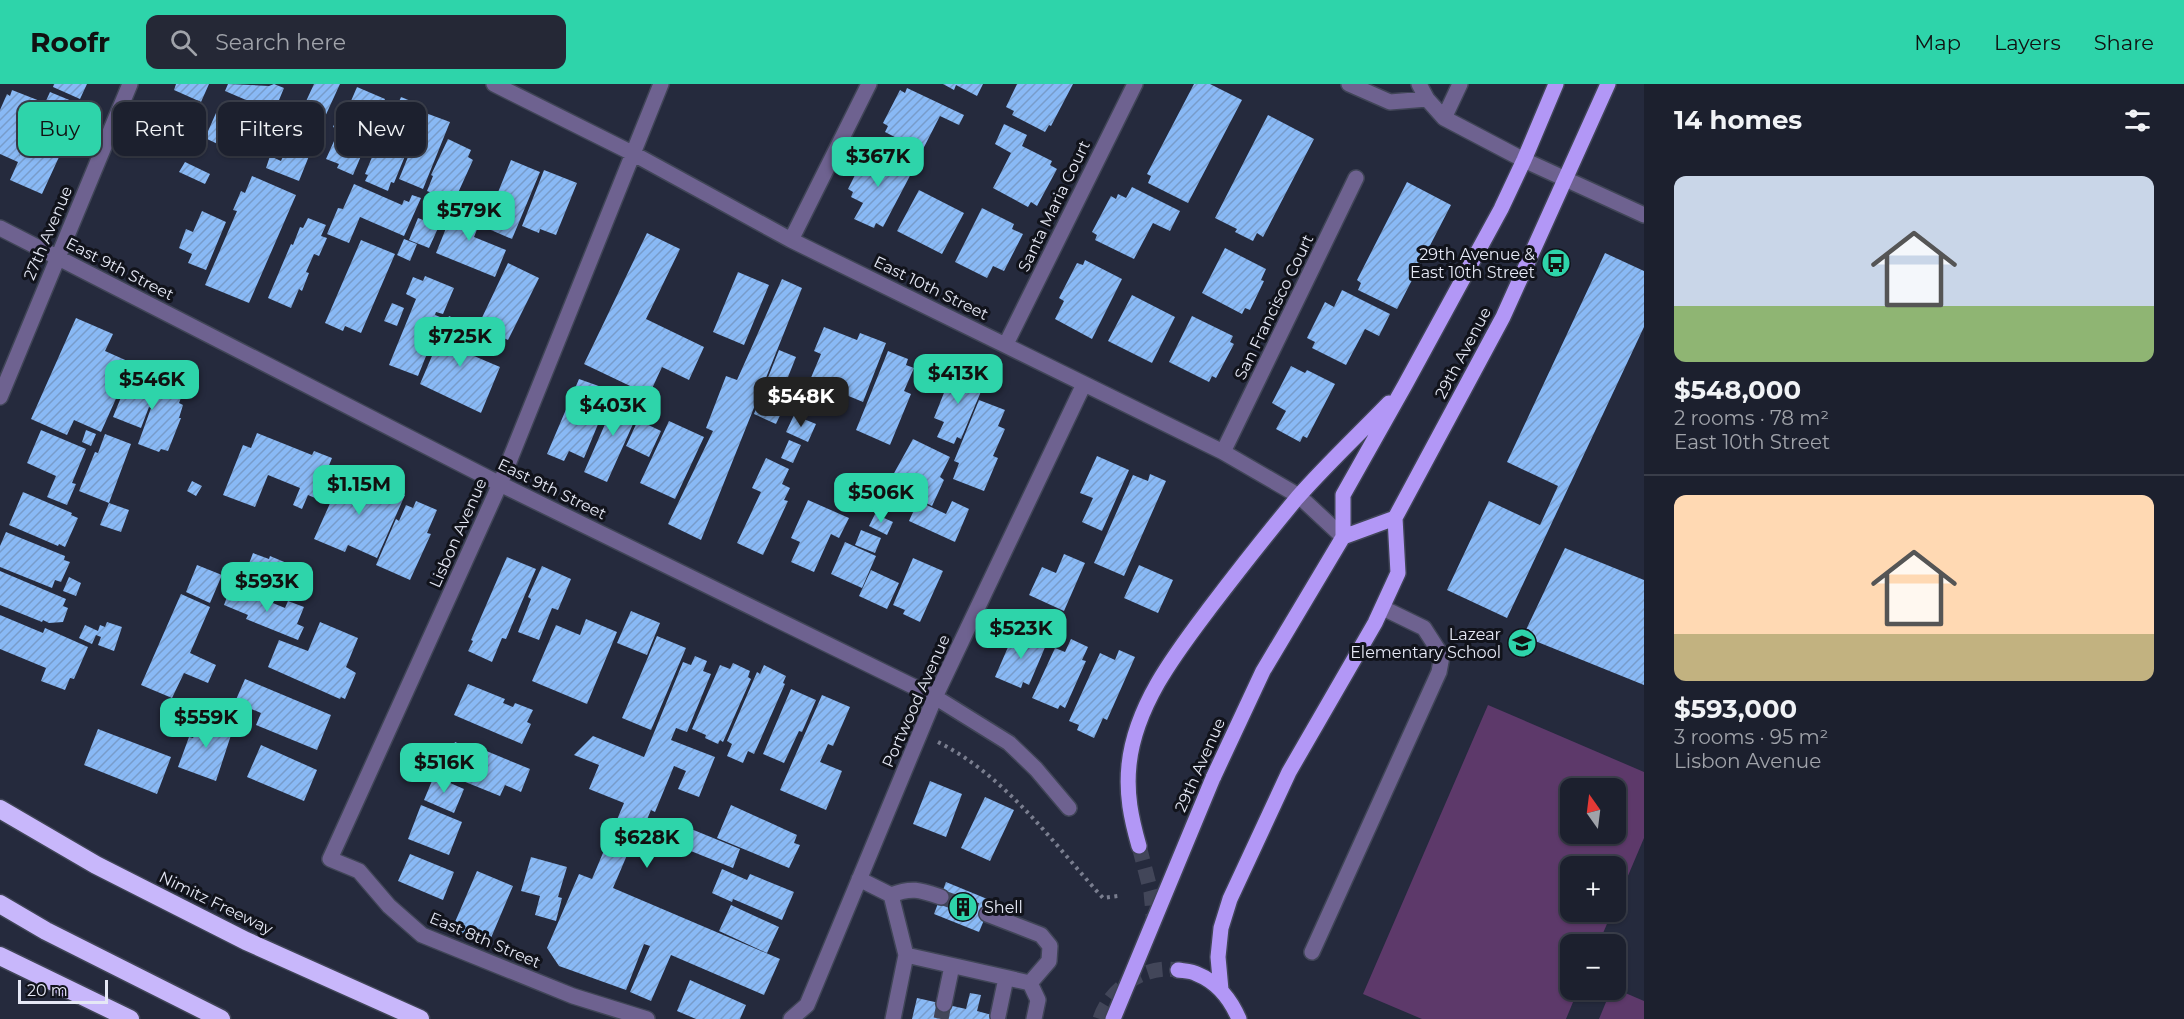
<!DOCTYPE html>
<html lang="en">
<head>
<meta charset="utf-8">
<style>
	body { margin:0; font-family:Montserrat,sans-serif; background:#252836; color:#f1f3f6; height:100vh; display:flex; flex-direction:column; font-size:22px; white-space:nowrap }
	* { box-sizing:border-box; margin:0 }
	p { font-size:20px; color:#a0a3aa }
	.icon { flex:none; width:33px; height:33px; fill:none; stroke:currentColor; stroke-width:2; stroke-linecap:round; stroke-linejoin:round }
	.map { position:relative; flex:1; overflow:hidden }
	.side { display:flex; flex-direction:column; background:#1c202e; width:540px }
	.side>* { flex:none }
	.guide { position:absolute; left:18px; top:18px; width:570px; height:54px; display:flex; gap:12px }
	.needle { width:39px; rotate:346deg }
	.tools { position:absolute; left:1560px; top:694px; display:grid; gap:12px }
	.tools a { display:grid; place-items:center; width:66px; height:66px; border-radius:12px; background:#1c202e; box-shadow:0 2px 4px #0004,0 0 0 2px #3a3e4a; font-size:30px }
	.scale { position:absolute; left:18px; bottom:15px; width:90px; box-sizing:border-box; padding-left:6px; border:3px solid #e5e8f5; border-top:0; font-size:16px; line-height:21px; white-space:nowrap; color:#e5e8f5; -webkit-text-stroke:4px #11131b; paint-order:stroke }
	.price { position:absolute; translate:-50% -51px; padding:0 14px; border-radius:12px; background:#2ed4aa; color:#111; font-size:20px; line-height:39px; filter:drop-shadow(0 2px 3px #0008) }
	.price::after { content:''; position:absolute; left:50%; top:36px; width:18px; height:14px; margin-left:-9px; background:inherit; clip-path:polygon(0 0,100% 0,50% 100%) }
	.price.active { background:#222; color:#fff }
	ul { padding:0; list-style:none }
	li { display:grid; align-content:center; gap:12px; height:318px; padding:0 30px }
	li+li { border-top:2px solid #3a3e4a }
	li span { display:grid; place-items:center; height:186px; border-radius:12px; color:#555 }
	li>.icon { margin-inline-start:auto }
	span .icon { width:108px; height:108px; fill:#fffc; stroke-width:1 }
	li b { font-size:26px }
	h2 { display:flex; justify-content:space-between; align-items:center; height:72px; padding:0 30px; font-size:26px }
	.tag { padding:0 21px; border-radius:12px; background:#1c202e; box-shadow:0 2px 4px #0004,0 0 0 2px #3a3e4a; font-size:21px; line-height:54px }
	.tag.active { background:#2ed4aa; color:#111 }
	header { display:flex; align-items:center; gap:36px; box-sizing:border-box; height:84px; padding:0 30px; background:#2ed4aa; color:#111 }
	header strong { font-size:28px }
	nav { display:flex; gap:33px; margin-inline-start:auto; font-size:21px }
	.search { width:420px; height:54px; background:#252836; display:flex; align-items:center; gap:15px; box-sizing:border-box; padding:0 21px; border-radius:12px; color:#a0a3aa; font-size:22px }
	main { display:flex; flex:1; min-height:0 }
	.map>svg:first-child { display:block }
	.park { fill:#5d396a; fill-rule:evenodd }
	.building { fill:url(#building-hatch) }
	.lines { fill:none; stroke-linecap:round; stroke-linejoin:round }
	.minor-tunnel { stroke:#424659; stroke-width:15; stroke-dasharray:15 8; stroke-linecap:butt }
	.major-tunnel { stroke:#424659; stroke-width:15; stroke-dasharray:15 8; stroke-linecap:butt }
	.minor-casing { stroke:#404557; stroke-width:18 }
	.major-casing { stroke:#404557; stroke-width:18 }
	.highway-casing { stroke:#404557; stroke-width:21 }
	.path { stroke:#7a7e8f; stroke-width:4; stroke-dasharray:3 4.5; stroke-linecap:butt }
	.minor { stroke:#6e6290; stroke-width:15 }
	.major { stroke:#b297f6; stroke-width:15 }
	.highway { stroke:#c8b7fb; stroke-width:18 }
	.major-bridge-casing { stroke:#404557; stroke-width:18; stroke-linecap:butt }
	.major-bridge { stroke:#b297f6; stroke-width:15 }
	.labels { text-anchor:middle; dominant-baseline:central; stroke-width:6; stroke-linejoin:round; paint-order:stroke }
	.street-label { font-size:16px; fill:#e5e8f5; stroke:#11131b }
	.poi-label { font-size:16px; fill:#e5e8f5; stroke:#11131b; text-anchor:end }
</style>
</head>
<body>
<header>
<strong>Roofr</strong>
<div class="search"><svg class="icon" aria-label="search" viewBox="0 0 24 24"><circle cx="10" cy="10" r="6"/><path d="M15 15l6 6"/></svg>Search here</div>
<nav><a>Map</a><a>Layers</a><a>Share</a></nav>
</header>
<main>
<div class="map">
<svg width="1644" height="935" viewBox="0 0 1644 935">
	<defs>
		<pattern id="building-hatch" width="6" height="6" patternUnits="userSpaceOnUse" patternTransform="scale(1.5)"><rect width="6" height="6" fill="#89b9f5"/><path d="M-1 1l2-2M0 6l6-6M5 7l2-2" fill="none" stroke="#789cca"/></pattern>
	</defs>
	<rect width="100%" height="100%" fill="#252a3d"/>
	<path class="park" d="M1488 621 1644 688V754L1616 820V783H1570V828H1612L1598 861H1570V906H1578L1566 935H1422L1363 910ZM1570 705H1616V750H1570Z
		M1616 905 1644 917V935H1599L1611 906Z"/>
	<path class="building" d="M54 0H87L80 15 53 3Z
		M176 0H209L201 18 174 6Z
		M228 0 269 2 274 0 284 4 274 28 225 7Z
		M314 0H340L312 61 298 54 303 43 296 39Z
		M943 0H983L977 12 956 1 954 6Z
		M1017 0H1073L1051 42 1049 41 1045 48 1012 31 1014 27 1006 23Z
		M1194 0H1210L1242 16 1188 119 1148 99 1151 92 1147 90Z
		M357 3 385 15 353 91 337 84 339 80 326 75 339 46 333 43 342 22 348 24Z
		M907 4 964 31 959 41 940 32 922 67 885 48 888 42 883 39 900 6 905 9Z
		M12 6 40 17 37 24 39 25 18 75 32 45 65 60 42 110 10 96 18 78 0 70V26L7 10 10 12Z
		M50 8 79 20 65 51 36 39Z
		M401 13 421 21 412 42 417 44 423 28 450 38 423 105 399 95 408 73 405 72 394 99 391 98 388 107 365 97 368 91 365 90 380 54 376 52 389 19 397 22Z
		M244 20 269 31 251 74 225 62Z
		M216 29 233 36 222 62 205 54Z
		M1268 31 1314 55 1263 153 1257 149 1253 157 1235 148 1237 145 1215 134Z
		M273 32 286 37 276 64 262 59Z
		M1004 40 1027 51 1022 62 1052 77 1050 81 1057 85 1037 122 1031 118 1028 123 993 104 1011 69 995 60Z
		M448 55 471 66 468 73 473 76 452 122 442 118 444 114 427 107 433 92 431 91Z
		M287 63 309 72 299 97 266 84 270 72 281 77Z
		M874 67 913 86 883 143 876 139 874 144 854 135 863 119 851 113 853 108 848 105 865 71 871 74Z
		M511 76 540 88 512 155 484 143Z
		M185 78 210 90 205 100 179 88Z
		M544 86 577 99 556 151 540 145 539 149 522 142Z
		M252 92 296 111 249 219 205 201 237 127 233 126 241 107 245 109Z
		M1407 98 1451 121 1397 225 1358 206 1361 199 1357 196Z
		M354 100 402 121 404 116 409 118 412 111 421 114 404 152 360 133 349 159 327 150 338 124 343 125Z
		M1132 103 1180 127 1170 147 1153 139 1134 175 1095 156 1097 151 1092 148 1111 112 1116 115 1118 110 1126 114Z
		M919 106 964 129 942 170 897 147Z
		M457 117 484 128 474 153 506 166 495 193 436 169Z
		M433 123 444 127 439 139 428 134Z
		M982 124 1014 140 1012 145 1023 150 1004 187 993 182 987 194 955 178Z
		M202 127 226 138 206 186 188 179 192 170 179 164 186 145 193 148Z
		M308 134 326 141 321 152 327 154 319 172 314 170 306 188 309 189 302 207 299 205 291 224 268 214 291 160 293 161 300 143 303 144Z
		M418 134 439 142 429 164 409 156Z
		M647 149 680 165 646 235 704 263 689 296 662 283 649 311 584 280Z
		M404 155 417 160 410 177 397 171Z
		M361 156 395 170 361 249 345 242 343 247 325 239Z
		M1225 164 1266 185 1261 196 1264 197 1250 226 1245 224 1242 230 1202 209Z
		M1605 169 1644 187V243L1507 534 1447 506 1489 417 1540 441 1558 402 1507 378Z
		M1085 176 1122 195 1092 255 1055 235 1064 217 1059 214 1077 179 1083 181Z
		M508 179 539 194 508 256 478 242Z
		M738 188 769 201 744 261 713 248Z
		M425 192 454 204 443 230 436 228 435 231 440 233 435 244 437 245 418 292 389 281 416 215 406 210 413 193 423 197Z
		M782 195 802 204 701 456 668 440 713 347 706 344 726 292 737 296Z
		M1342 206 1390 230 1379 252 1365 245 1346 281 1312 264 1315 258 1307 254 1325 218 1334 223Z
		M1132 211 1175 233 1152 279 1108 257Z
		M392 219 404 224 397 242 384 237Z
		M449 232 478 245 467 269 500 283 481 329 420 300Z
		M1192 232 1233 252 1230 258 1234 260 1216 294 1212 292 1209 298 1169 278Z
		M76 234 113 250 105 267 132 279 101 348 74 336 67 351 31 335Z
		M824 243 857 256 860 249 886 259 863 318 810 296 821 270 814 267Z
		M779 266 796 273 778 318 761 311Z
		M888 267 908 275 906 281 914 284 904 307 911 310 890 361 856 346Z
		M1291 282 1305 289 1307 286 1335 300 1307 354 1303 352 1300 358 1276 345 1286 327 1272 319Z
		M953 286 985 298 961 355 957 353 954 360 937 353 944 338 934 334Z
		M139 288 184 306 179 319 183 321 179 334H181L168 367 161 365 159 368 138 360 151 324 149 323 141 344 113 333 126 301 133 303Z
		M579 295 610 306 604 320 606 321 584 374 569 367 564 377 547 370Z
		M618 309 642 320 607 398 584 388 609 331 606 329 610 320 612 322Z
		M979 316 1005 326 998 342 1005 345 993 372 998 374 984 407 953 395 959 379 954 377Z
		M759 317 782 327 776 340 754 330Z
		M794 331 816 340 808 358 786 348Z
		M638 336 661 347 649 373 626 362Z
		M669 337 704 353 675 415 640 399Z
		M41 346 86 365 72 399 76 400 67 421 47 413 56 392 27 379Z
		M86 346 96 350 91 362 82 358Z
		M257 349 312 371 314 367 332 374 323 396 335 400 327 419 308 411 302 425 293 421 300 404 268 391 255 423 223 411 243 361 251 364Z
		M105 350 131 360 109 419 129 426 121 448 100 441 109 419 79 407 95 368 98 369Z
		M913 355 950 373 940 393 944 396 932 422 888 400Z
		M789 356 801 361 793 379 781 374Z
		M1097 372 1129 386 1102 447 1082 438 1093 414 1080 409Z
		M766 374 789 385 782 400 790 404 784 416 788 417 763 471 737 459 761 408 752 404Z
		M345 386 368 396 363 409 369 412 376 398 405 411 377 474 348 461 345 468 314 455Z
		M1150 390 1166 397 1124 492 1094 479 1133 391 1148 397Z
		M192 397 202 402 196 412 187 407Z
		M23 408 72 429 71 431 78 434 65 463 59 460 58 462 9 441Z
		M808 416 849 434 839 454 831 450 814 488 791 478 800 458 791 454Z
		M416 417 437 426 427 449 431 450 410 496 376 481 396 435 399 437 406 421 413 424Z
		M918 417 946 430 952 417 969 425 955 458 909 437Z
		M875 430 893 438 887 451 869 442Z
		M861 446 881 454 875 469 855 461Z
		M6 448 65 472 64 476 70 478 61 498 55 496 52 504 0 483V462Z
		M845 458 876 472 862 504 831 490Z
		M1565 464 1644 496V601L1523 552Z
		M253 469 269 475 270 472 301 485 288 517 242 498Z
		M1064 470 1085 479 1064 527 1029 511 1042 483 1056 489Z
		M507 473 536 485 506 555 502 554 492 578 468 567 473 557 471 556Z
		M913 474 943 487 920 538 903 530 905 526 893 521Z
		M197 481 222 491 210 519 186 508Z
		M1139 481 1173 496 1158 529 1124 514Z
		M542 482 571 495 558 526 552 524 539 556 518 548 531 515 528 513Z
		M871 486 899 499 887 525 859 512Z
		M0 487 66 515 63 522 68 524 63 538 49 539 43 536 42 538 0 521Z
		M69 493 81 499 76 512 63 507Z
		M231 502 285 524 288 517 304 523 297 540 304 543 298 556 246 535 248 531 224 521Z
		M181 510 210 523 190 569 216 581 208 599 184 589 172 614 141 601Z
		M631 527 660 539 647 571 617 559Z
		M0 531 43 549 45 544 88 563 74 595 70 594 65 606 41 597 46 584 0 565Z
		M586 535 617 548 587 620 532 597 556 541 580 551Z
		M107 538 122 543 114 567 98 561 101 553 96 551 92 560 79 554 85 541 98 547 100 541 105 543Z
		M320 538 358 554 346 583 356 589 345 615 341 613 340 615 268 583 279 556 308 567Z
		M1015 547 1046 561 1029 601 1023 598 1021 604 995 593Z
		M657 552 686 564 651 646 622 634Z
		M1071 555 1088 563 1082 576 1086 577 1065 624 1060 621 1058 625 1032 614 1055 564 1065 568Z
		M1119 566 1135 573 1107 636 1103 634 1094 654 1077 646 1079 641 1069 637 1100 569 1115 576Z
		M695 572 707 577 703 587 711 590 687 648 676 644 671 656 715 673 699 713 678 705 686 687 674 682 655 728 651 726 640 752 636 750 613 804 780 875 764 911 671 871 651 917 630 908 650 862 644 860 626 906 559 882 547 864 579 790 592 795 624 719 589 705 599 681 574 671 593 652 644 673 683 578 691 581Z
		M733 579 750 587 748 593 751 595 723 658 720 656 718 660 705 654 706 651 692 645 720 581 730 585Z
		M764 581 786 592 783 599 785 600 754 670 748 667 743 679 727 672 732 660 727 657 757 588 760 590Z
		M245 595 331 631 317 666 256 641 261 629 235 618Z
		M468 600 505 615 503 619 513 623 515 619 533 626 527 638 531 640 522 660 454 631Z
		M791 605 816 616 802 648 799 647 784 679 763 670Z
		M822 611 850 623 833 662 828 660 820 678 842 687 826 726 780 706Z
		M201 633 233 645 216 697 178 683 189 653 193 654Z
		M98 645 171 673 157 710 84 681Z
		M455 658 465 662 467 659 530 685 521 708 505 701 500 712 453 693 455 688 434 679 442 659 453 663Z
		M261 661 317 686 304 717 247 693Z
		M434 692 464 705 454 729 424 716Z
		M930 697 962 710 946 753 913 740Z
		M985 713 1014 726 990 777 961 764Z
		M421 721 462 738 449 771 408 755Z
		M731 721 797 751 794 759 800 761 789 784 717 754Z
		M679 740 740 765 733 784 671 759Z
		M410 770 454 788 443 816 398 797Z
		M531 773 567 783 558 813 562 814 556 837 535 831 540 812 521 807Z
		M722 785 747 796 750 790 794 808 782 836 733 815 732 818 712 809Z
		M477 787 513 802 488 861 452 845Z
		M946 798 992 817 979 848 934 830Z
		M731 821 779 843 767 869 719 847Z
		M690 896 746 921 740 935H696L677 927Z
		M970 909 981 911 977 927 1007 935H912L917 914 966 925Z"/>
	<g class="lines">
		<path class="minor-tunnel" d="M941 813 987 830
			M941 935 944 920"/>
		<path class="major-tunnel" d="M1139 762 1151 808 1154 841
			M1100 935C1110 904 1145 880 1178 886"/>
		<g class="minor-casing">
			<path id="minor" d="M494 0 632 69 791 156 1223 368 1299 412 1343 453
				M1349 0 1390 18 1427 15
				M1419 0 1427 15 1444 34
				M1460 0 1444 34 1524 76 1644 131
				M0 144 500 400 935 613 1009 659 1036 685 1069 724
				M791 156 869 0
				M1006 260 1135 0
				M0 313 130 0
				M1223 368 1356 94
				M859 795 891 811 906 871 1030 899 1038 916 1034 935
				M891 811C912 803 920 806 941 813
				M987 830 1041 851 1050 862 1049 877 1030 899
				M1312 868 1439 588 1442 572 1424 544 1383 524
				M944 920 952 882
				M998 932 1006 894
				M647 935 573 912 422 851 389 822 359 787 330 775 500 400 661 0
				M791 935 807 921 935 613 1084 300
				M893 935 906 871"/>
		</g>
		<g class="major-casing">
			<path id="major" d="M1343 453 1395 434 1503 233 1608 0
				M1213 694 1263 587 1343 453V411L1405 301 1501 125 1524 76 1556 0
				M1139 762C1131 734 1126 710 1129 681 1135 622 1175 570 1209 525 1238 487 1267 450 1297 414 1326 381 1359 350 1389 319
				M1178 886C1184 887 1192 887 1197 890 1217 898 1231 916 1239 935
				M1221 906 1218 873 1221 844 1230 815 1289 688 1375 539 1398 489 1395 434"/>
		</g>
		<g class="highway-casing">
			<path id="highway" d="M0 725 96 781 246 857 420 935
				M0 820 46 847 221 935
				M0 872 130 935"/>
		</g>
		<path class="path" d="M938 658C1006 692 1053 759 1103 814L1118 812"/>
		<use href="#minor" class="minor"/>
		<use href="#major" class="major"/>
		<use href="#highway" class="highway"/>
		<g class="major-bridge-casing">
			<path id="major-bridge" d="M1113 935 1213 694"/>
		</g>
		<use href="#major-bridge" class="major-bridge"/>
	</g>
	<defs>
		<g id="bus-disc" transform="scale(1.5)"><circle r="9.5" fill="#2ed4aa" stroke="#11131b"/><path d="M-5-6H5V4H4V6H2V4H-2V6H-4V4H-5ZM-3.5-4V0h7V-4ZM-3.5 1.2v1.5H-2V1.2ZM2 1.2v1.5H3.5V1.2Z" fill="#111"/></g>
		<g id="school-disc" transform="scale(1.5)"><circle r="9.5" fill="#2ed4aa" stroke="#11131b"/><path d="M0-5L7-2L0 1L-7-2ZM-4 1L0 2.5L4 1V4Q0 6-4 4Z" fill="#111"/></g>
		<g id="building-disc" transform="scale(1.5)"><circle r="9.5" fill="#2ed4aa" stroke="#11131b"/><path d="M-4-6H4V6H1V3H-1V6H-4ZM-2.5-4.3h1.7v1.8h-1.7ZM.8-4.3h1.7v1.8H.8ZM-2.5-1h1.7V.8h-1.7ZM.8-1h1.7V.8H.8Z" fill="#111"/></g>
	</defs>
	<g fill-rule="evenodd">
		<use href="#bus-disc" x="1556" y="179"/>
		<use href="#school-disc" x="1522" y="559"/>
		<use href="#building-disc" x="963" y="823"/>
	</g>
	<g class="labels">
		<g class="street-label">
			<text transform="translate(1054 122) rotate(-64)">Santa Maria Court</text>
			<text transform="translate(48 149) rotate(-67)">27th Avenue</text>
			<text transform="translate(120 185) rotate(27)">East 9th Street</text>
			<text transform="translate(931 204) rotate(26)">East 10th Street</text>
			<text transform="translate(1274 223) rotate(-64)">San Francisco Court</text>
			<text transform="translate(1463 269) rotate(-62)">29th Avenue</text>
			<text transform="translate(552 405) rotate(26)">East 9th Street</text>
			<text transform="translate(458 449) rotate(-66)">Lisbon Avenue</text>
			<text transform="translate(916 617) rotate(-66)">Portwood Avenue</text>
			<text transform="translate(1200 681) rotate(-66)">29th Avenue</text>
			<text transform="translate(216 819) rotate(26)">Nimitz Freeway</text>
			<text transform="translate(485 856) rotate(23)">East 8th Street</text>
		</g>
		<g class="poi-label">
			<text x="1535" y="170">29th Avenue &amp;<tspan x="1535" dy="18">East 10th Street</tspan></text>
			<text x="1501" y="550">Lazear<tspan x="1501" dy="18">Elementary School</tspan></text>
			<text x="984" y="823" text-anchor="start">Shell</text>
		</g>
	</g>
</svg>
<div class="tools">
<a><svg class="needle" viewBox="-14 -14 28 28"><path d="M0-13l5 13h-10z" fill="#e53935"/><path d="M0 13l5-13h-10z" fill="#a0a3aa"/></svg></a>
<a>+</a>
<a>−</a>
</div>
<div class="scale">20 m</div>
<b class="price" style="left:878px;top:104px">$367K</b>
<b class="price" style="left:469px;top:158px">$579K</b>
<b class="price" style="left:460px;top:284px">$725K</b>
<b class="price" style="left:958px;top:321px">$413K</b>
<b class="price" style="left:152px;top:327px">$546K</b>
<b class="price active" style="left:801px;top:344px">$548K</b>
<b class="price" style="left:613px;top:353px">$403K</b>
<b class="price" style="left:359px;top:432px">$1.15M</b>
<b class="price" style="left:881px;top:440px">$506K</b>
<b class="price" style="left:267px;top:529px">$593K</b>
<b class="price" style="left:1021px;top:576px">$523K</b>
<b class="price" style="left:206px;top:665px">$559K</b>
<b class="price" style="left:444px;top:710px">$516K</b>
<b class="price" style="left:647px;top:785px">$628K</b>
<div class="guide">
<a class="tag active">Buy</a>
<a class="tag">Rent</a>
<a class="tag">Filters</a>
<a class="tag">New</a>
</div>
</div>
<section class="side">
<h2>14 homes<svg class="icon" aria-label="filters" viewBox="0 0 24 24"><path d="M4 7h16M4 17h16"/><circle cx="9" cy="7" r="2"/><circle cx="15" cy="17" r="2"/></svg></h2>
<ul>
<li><span style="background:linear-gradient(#c9d6e8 70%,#8fb573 0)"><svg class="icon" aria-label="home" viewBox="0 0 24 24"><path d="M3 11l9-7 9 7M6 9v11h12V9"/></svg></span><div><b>$548,000</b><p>2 rooms · 78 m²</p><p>East 10th Street</p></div></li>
<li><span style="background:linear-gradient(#ffd9b3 75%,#c2b280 0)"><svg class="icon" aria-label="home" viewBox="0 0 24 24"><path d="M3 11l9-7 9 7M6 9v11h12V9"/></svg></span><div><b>$593,000</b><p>3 rooms · 95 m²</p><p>Lisbon Avenue</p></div></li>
</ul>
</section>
</main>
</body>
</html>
